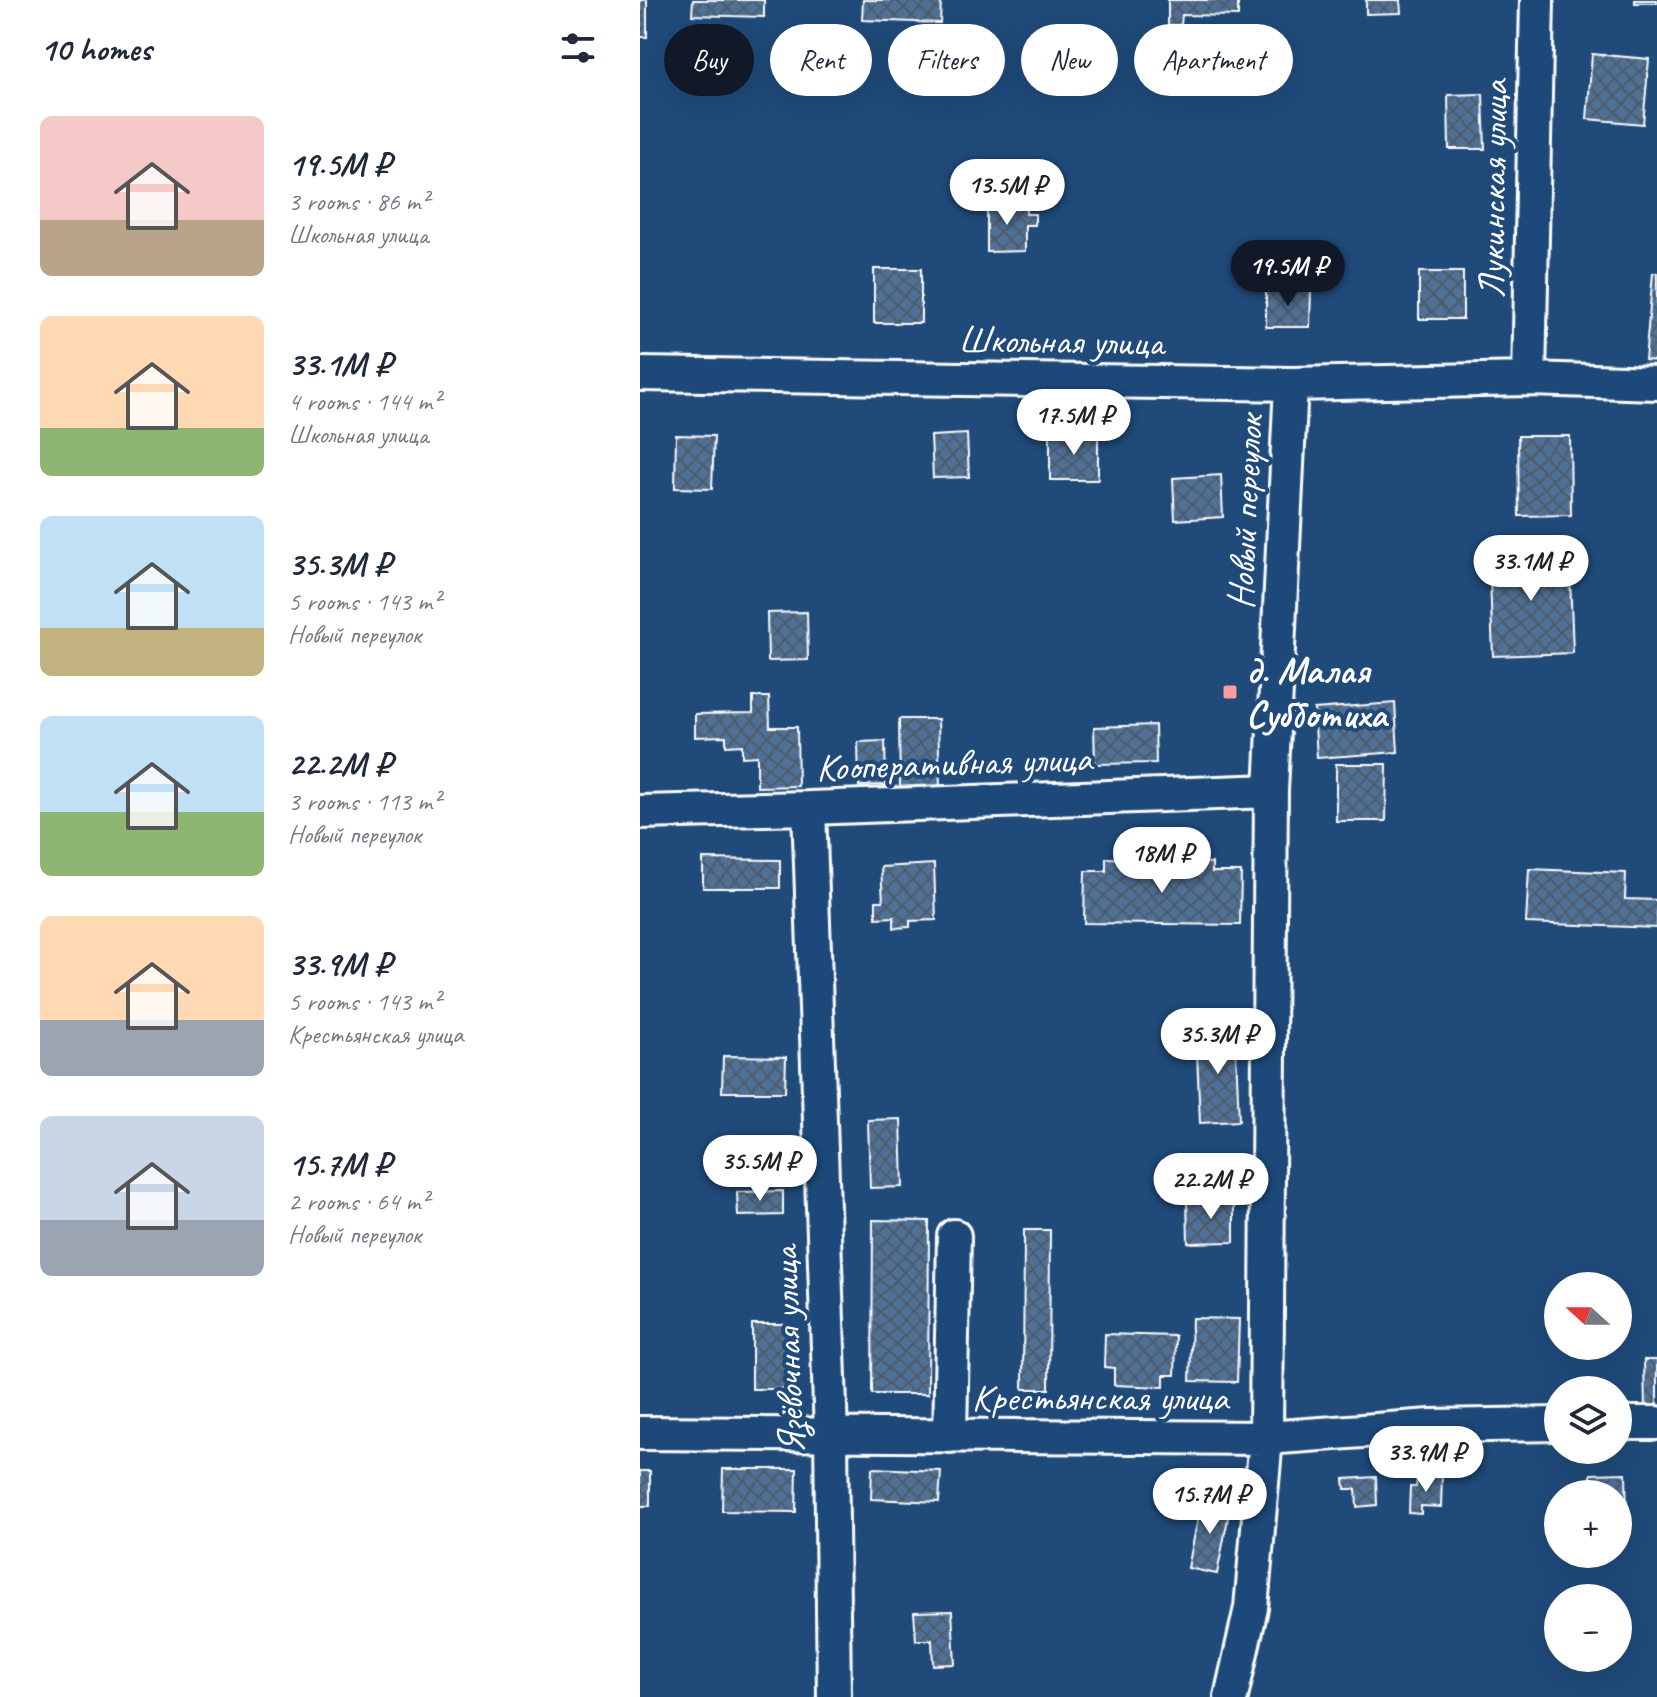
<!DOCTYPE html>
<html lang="en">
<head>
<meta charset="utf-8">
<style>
	body { margin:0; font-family:Caveat,sans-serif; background:#f6f6f7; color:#1f2937; height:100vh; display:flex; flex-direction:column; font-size:30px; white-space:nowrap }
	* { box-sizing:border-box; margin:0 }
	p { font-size:26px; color:#747a83 }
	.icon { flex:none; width:44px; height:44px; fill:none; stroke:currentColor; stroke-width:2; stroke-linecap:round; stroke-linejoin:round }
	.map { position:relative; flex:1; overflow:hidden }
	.sheet { display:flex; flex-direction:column; background:#fff; width:640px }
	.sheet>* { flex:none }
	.hud { position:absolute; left:24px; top:24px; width:760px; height:72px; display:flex; gap:16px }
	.needle { width:52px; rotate:291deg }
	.buttons { position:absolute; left:904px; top:1272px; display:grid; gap:16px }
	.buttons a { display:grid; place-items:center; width:88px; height:88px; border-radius:50%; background:#fff; box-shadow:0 8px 32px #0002; font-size:40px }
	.price { position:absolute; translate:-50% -68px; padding:0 18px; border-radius:28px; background:#fff; color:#222; font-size:26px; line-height:52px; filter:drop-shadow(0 2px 4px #0008) }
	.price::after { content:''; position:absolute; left:50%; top:48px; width:24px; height:18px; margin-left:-12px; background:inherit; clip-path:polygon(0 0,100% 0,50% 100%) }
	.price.on { background:#111827; color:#fff }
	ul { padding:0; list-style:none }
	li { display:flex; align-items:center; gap:24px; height:200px; padding:0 40px }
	li span { display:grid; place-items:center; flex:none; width:224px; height:160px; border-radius:12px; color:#555 }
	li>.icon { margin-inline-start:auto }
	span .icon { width:96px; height:96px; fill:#fffc; stroke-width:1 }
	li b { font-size:34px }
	h2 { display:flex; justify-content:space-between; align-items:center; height:96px; padding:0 40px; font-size:34px }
	.chip { padding:0 28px; border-radius:36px; background:#fff; box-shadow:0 8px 32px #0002; font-size:28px; line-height:72px }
	.chip.on { background:#111827; color:#fff }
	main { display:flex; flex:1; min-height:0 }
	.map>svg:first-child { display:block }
	.building { fill:url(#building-cross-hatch); stroke:#fff; stroke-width:2 }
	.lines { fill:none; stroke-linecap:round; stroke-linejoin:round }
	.minor-casing { stroke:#fff; stroke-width:38 }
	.minor { stroke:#1f4a7a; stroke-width:32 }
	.poi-dot { fill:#ff9aa2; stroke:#1f4a7a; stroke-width:3 }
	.labels { text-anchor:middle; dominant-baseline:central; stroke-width:8; stroke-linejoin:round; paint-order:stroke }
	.street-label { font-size:38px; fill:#fff; stroke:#1f4a7a }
	.poi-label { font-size:38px; font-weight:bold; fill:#fff; stroke:#1f4a7a; text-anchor:start }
</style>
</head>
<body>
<main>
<section class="sheet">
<h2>10 homes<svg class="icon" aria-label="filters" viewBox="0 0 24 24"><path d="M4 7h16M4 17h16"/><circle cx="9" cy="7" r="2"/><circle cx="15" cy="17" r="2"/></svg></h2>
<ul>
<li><span style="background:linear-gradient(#f6c9c9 65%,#b9a48a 0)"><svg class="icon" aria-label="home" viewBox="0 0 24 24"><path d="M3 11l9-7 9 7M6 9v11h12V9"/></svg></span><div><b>19.5M ₽</b><p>3 rooms · 86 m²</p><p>Школьная улица</p></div></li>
<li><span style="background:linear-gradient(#ffd9b3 70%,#8fb573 0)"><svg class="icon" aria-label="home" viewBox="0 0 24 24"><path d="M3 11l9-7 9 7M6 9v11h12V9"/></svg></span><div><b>33.1M ₽</b><p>4 rooms · 144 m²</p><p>Школьная улица</p></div></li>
<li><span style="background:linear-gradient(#bfe0f5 70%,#c2b280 0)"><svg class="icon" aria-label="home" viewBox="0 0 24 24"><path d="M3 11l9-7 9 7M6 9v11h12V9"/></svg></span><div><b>35.3M ₽</b><p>5 rooms · 143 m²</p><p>Новый переулок</p></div></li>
<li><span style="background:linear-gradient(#bfe0f5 60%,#8fb573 0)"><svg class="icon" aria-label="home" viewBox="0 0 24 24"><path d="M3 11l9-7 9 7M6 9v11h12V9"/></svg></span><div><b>22.2M ₽</b><p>3 rooms · 113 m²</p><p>Новый переулок</p></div></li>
<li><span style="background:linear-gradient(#ffd9b3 65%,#9aa5b1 0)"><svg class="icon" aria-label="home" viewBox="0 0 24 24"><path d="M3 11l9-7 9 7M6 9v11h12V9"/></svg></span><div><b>33.9M ₽</b><p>5 rooms · 143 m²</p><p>Крестьянская улица</p></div></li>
<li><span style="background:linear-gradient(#c9d6e8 65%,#9aa5b1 0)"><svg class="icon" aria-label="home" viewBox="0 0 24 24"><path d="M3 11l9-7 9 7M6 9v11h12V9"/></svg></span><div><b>15.7M ₽</b><p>2 rooms · 64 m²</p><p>Новый переулок</p></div></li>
</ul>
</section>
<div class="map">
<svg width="1017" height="1697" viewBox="0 0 1017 1697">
	<defs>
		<pattern id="building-cross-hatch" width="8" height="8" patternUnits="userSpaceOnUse" patternTransform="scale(2)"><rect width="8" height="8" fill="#507197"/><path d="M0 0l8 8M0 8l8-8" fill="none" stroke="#4e5b6a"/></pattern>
	</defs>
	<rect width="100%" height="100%" fill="#1f4a7a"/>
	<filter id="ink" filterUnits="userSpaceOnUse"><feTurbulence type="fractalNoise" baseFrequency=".0125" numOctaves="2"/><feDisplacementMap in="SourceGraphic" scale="16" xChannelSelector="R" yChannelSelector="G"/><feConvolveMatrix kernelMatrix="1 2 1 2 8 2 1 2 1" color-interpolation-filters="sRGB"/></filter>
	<g filter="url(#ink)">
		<path class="building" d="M0 0H7V37H0Z
			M53 0H124V17L52 15Z
			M223 0H301L300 23 222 20Z
			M528 0H598V16L542 15 541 25H528Z
			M726 0H760L761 13 726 14Z
			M995 0H1017V3H995Z
			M952 54 1009 59 1003 124 947 119Z
			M843 94 845 149H809L808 95Z
			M386 203V214H395V225H385V251L347 252V204Z
			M234 269H281V323H234Z
			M779 272H823V319H779Z
			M1013 273H1017V361L1005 360Z
			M626 289H671L670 327H626Z
			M327 434 329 477 293 478 291 436Z
			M410 434H458V480H410Z
			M36 435 74 436 72 489 35 488Z
			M878 436H930L931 515 879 516Z
			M581 475 583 517 535 520 533 478Z
			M929 550 933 653 853 656 849 553Z
			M167 612 168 660 128 661 127 613Z
			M113 697H129L130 727H157L158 786 117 787V756L102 757V745L86 746V736L55 737V714L113 713Z
			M755 703 758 752 677 758 674 709Z
			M259 719H298L300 787 260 788Z
			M515 725 516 763 455 764 454 727Z
			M245 741 246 785 219 786 218 742Z
			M696 764H747L746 821H696Z
			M466 858 501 859V870L541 871V862L572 863V872H601L600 925 444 923 445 871H466Z
			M63 859 140 860V888H63Z
			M294 864 296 920 270 921V927L254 928V917L236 918V901H243L241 867Z
			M889 869 986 873 985 899 1017 900V928L886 923Z
			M595 1028 599 1121 560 1123 556 1030Z
			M83 1056 146 1057 145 1092H82Z
			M261 1119 263 1187 230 1188 228 1120Z
			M97 1144H136L137 1183H97Z
			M143 1191V1215L98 1216 97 1192Z
			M547 1199H594V1242L548 1243Z
			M233 1220 289 1221 288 1394H232Z
			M384 1230H410L409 1389H383Z
			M552 1318 599 1319 597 1382 550 1381Z
			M112 1324H147V1389H112Z
			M465 1334 536 1336 535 1375H524V1387L474 1385V1368L464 1367Z
			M1004 1360H1017V1409H1005Z
			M232 1468 301 1471 299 1502 231 1499Z
			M83 1469H157L156 1512 82 1511Z
			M0 1471H10V1506H0Z
			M986 1473 987 1517H978V1494H951V1474Z
			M777 1476 802 1477 801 1507 781 1506V1514L769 1513 770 1487H776Z
			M736 1477 737 1505 717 1507 716 1489H705L704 1479Z
			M562 1498 591 1503 577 1574 548 1568Z
			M312 1611 315 1664 293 1665 292 1640H276L274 1612Z"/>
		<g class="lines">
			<g class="minor-casing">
				<path id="minor" d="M0 374 651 384 889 379 1017 383
					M889 379 897 0
					M169 808 191 1435 194 1697
					M0 812 169 808 631 791
					M978 1423H1017
					M0 1433 626 1438 791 1426 918 1424
					M310 1436 314 1236
					M591 1697 611 1608 626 1438 631 791 651 384"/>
			</g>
			<use href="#minor" class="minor"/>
		</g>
	</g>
	<rect class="poi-dot" x="582" y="684" width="16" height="16" rx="4"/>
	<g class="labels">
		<g class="street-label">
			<text transform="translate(853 189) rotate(-89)">Лукинская улица</text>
			<text transform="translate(421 341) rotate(1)">Школьная улица</text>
			<text transform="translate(605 512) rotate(-87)">Новый переулок</text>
			<text transform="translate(314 763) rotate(-2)">Кооперативная улица</text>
			<text transform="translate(148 1350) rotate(-92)">Язёвочная улица</text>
			<text x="460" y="1397">Крестьянская улица</text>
		</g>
		<g class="poi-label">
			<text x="606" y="670">д. Малая<tspan x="606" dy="44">Субботиха</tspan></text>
		</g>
	</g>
</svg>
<div class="buttons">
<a><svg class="needle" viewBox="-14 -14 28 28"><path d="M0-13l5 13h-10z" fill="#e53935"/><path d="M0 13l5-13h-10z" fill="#747a83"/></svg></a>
<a><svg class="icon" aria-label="layers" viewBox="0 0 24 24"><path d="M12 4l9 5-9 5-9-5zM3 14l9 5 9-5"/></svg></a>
<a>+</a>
<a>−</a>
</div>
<b class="price" style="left:367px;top:227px">13.5M ₽</b>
<b class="price on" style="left:648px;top:308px">19.5M ₽</b>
<b class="price" style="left:434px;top:457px">17.5M ₽</b>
<b class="price" style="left:891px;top:603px">33.1M ₽</b>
<b class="price" style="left:522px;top:895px">18M ₽</b>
<b class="price" style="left:578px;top:1076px">35.3M ₽</b>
<b class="price" style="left:120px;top:1203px">35.5M ₽</b>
<b class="price" style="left:571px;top:1221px">22.2M ₽</b>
<b class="price" style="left:786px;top:1494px">33.9M ₽</b>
<b class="price" style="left:570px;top:1536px">15.7M ₽</b>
<div class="hud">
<a class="chip on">Buy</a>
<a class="chip">Rent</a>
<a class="chip">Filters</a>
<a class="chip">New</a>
<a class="chip">Apartment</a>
</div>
</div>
</main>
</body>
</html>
